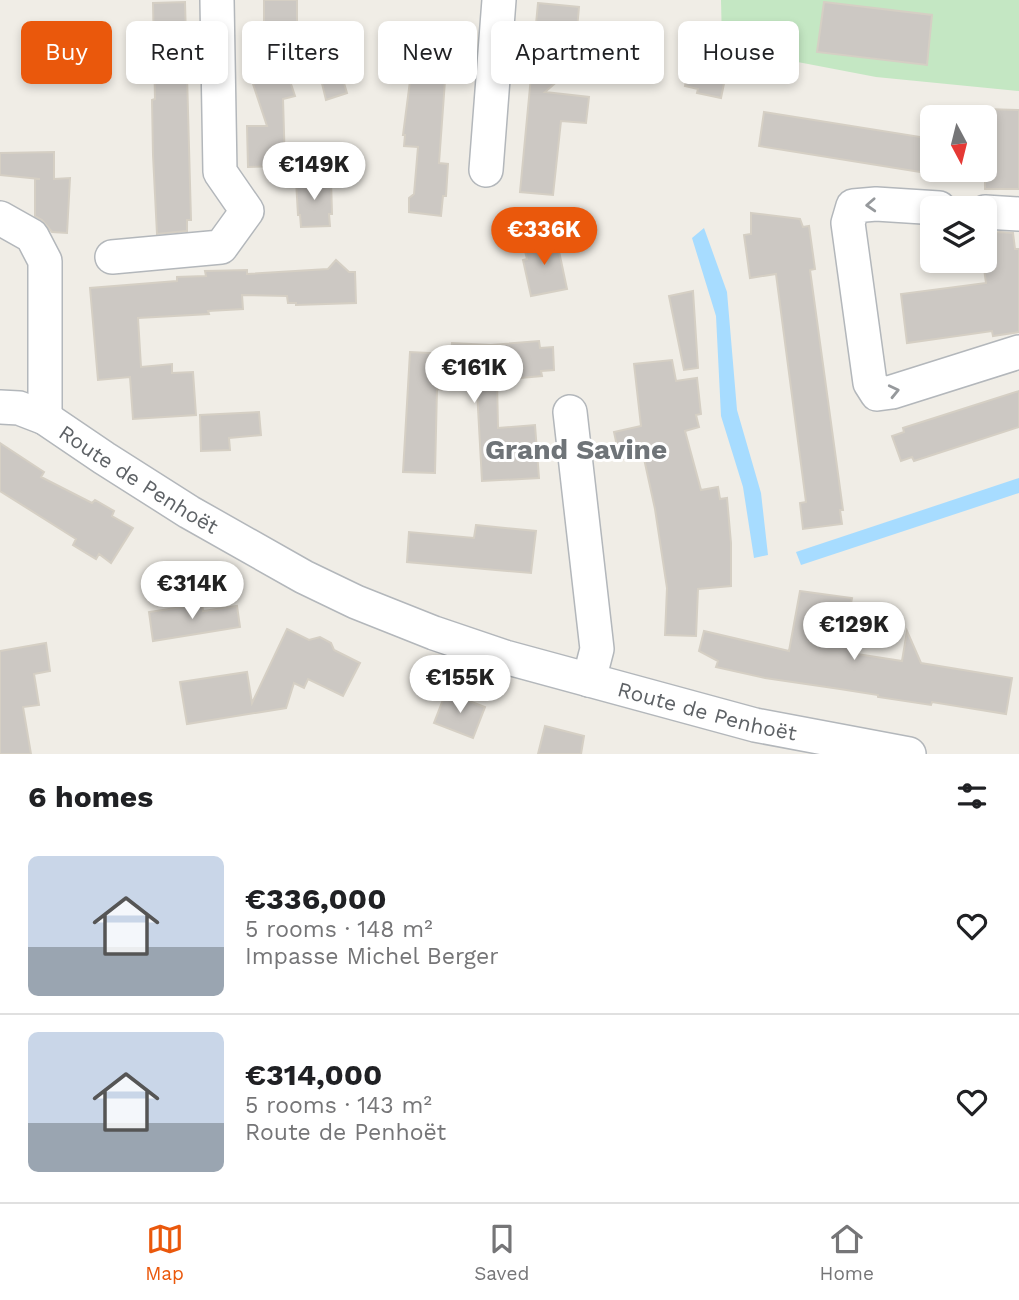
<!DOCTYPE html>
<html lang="en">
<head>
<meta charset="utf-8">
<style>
	body { margin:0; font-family:"Work Sans",sans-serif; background:#f6f6f6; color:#202124; height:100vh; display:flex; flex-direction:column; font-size:26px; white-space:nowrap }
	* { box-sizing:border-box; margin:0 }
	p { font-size:23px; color:#757577 }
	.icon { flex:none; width:38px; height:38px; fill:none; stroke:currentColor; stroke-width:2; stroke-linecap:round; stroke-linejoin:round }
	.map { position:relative; height:754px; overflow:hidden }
	.drawer { display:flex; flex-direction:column; background:#fff; flex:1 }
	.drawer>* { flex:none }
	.top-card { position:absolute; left:21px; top:21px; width:978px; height:63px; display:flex; gap:14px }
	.needle { width:46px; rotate:173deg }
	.fabs { position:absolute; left:920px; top:105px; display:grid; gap:14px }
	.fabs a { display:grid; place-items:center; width:77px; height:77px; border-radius:10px; background:#fff; box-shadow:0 4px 10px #0003; font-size:35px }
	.price { position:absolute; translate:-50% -60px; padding:0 16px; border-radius:24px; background:#fff; color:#222; font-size:23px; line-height:46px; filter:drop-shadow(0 2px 4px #0008) }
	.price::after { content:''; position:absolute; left:50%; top:42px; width:21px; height:16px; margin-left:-10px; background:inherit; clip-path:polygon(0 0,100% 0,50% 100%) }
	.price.active { background:#ea580c; color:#fff }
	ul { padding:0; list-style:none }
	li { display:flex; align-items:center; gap:21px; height:175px; padding:0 28px }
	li+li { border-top:2px solid #e0e0e0 }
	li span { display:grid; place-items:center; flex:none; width:196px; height:140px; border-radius:10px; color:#555 }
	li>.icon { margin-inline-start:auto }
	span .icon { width:84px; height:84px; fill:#fffc; stroke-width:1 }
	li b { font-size:30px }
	h2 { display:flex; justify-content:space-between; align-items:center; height:84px; padding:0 28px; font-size:30px }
	.pill { padding:0 24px; border-radius:10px; background:#fff; box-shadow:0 4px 10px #0003; font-size:24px; line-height:63px }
	.pill.active { background:#ea580c; color:#fff }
	.tab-bar { display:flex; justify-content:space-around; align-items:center; height:98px; border-top:2px solid #e0e0e0; background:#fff; font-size:19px; color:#757577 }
	.tab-bar a { display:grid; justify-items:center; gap:4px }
	.tab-bar .active { color:#ea580c }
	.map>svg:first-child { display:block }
	.green { fill:#c4e7c3 }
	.water { fill:#a7dcff }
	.building { fill:#ccc8c3; stroke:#d5cfc4; stroke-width:2 }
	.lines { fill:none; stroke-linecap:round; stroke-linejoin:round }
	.minor-casing { stroke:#b3b7bb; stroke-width:36 }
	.minor { stroke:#fff; stroke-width:33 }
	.oneway { stroke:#96999c }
	.labels { text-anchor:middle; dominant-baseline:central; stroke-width:6; stroke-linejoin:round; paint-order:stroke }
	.street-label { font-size:21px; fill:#5e6266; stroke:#fff }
	.district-label { font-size:28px; font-weight:bold; fill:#6f7478; stroke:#fff }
</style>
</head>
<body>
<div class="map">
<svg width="1019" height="754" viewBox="0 0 1019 754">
	<rect width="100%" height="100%" fill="#f0ede6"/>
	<path class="green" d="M721 0H1019V91L876 77 782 59 722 44Z"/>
	<path class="water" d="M704 228 727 292 737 410 761 493 768 555 754 558 743 487 721 416 716 316 692 238Z
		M1019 478V493L801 565 796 552Z"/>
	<path class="building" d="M264 0H297V32L274 33 295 96 283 99 285 166 248 167 247 126H267L249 72 264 67Z
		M185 2 191 220H187V231L157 234 153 155 152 100 155 99 153 3Z
		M824 2 932 15 927 65 817 52Z
		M538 3 579 7 577 29 584 43 583 59 545 92 589 97 586 123 561 121 553 195 520 192Z
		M434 38 447 53 439 163 448 164 446 196H443L441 216 409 212V198L414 194 418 147 404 146 405 135H403L410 81 418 78 408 46Z
		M704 59 728 64 721 98 697 93 698 89 685 86 690 61 703 63Z
		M339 66 347 93 326 100 319 71Z
		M985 109 1019 110V189H985Z
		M764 112 933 139V174L759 146Z
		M54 152V179L70 178 67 233 52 232 42 220 35 216V179H40L0 175V153Z
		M331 179 332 214H329L330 226 301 227 300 215H298L296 180Z
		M751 213 800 219 803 227 809 226 815 269 810 270 843 510H840L842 524 803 529 800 503 806 502 776 274 750 278 744 235 751 234Z
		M1000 232 1013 233 1015 249H1019V332L993 336 992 331 907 343 901 294 986 283 983 261H985V234Z
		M556 237 567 289 531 296 523 260 527 259 523 243Z
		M336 260 349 272H355L356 303 296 305V303H288L287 296 242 295 243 309 208 311 209 314 138 318 141 367 172 364V373L193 372 196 415 133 419 130 377 98 380 90 288 177 281V277L206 276 205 271 247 270V274L328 269Z
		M693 291 698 368 684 370 669 296Z
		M539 341 540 348 553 347 554 370 541 371 542 376 497 380 498 428 535 425 539 478 482 481 477 390 437 389 435 473 403 472 410 352 451 354 452 343 491 345Z
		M672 360 676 381 697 378 701 414 696 415 699 427 685 431 701 490 718 487 720 499 727 498 731 543V586L698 589 696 636 665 635 667 588 655 509 643 454 620 460 614 432 641 426 634 364Z
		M1019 391V427L914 461 912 457 901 461 892 436 904 432 903 428Z
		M259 412 261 435 229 438 230 450 201 451 200 415Z
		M0 443 44 472 41 477 92 503 95 500 114 511 112 516 133 528 111 563 99 554 96 559 73 545 76 539 0 491Z
		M476 525 536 531 531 573 407 562 409 532 474 538Z
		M800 591 852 598 848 619 862 621 857 654 902 661 907 631 921 663 1012 678 1006 714 932 702 931 705 878 697V695L840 689 765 678 716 667 718 661 699 651 704 631 789 651Z
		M202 604 203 611 237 606 240 627 153 641 149 612Z
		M287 629 309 640 320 637 331 643 334 650 360 663 343 696 308 679 304 688 294 683 286 708 187 724 180 682 247 672 252 703Z
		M46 643 50 671 34 674 39 705 23 707 31 754H0V651Z
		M446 692 485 707 473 738 434 723Z
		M545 726 584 736 581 754H538Z"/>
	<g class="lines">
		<g class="minor-casing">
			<g id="minor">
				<path d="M486 170 499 0"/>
				<path d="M939 208 876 204 853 206 848 223 870 383 877 394 892 392 1019 352"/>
				<path d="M985 212 1019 214"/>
				<path d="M0 218 32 236 45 261V418"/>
				<path d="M112 257 221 247 247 211 220 172 217 0"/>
				<path id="s1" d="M0 407 19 408 45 418 104 458 189 512 304 577 356 602 434 633 505 657 755 725 909 754"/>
				<path d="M570 412 597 649 589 680"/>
			</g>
		</g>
		<use href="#minor" class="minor"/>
	</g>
	<defs><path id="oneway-chevron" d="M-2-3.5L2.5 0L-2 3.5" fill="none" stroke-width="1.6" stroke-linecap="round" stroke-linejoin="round" transform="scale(1.75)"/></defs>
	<g class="oneway">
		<use href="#oneway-chevron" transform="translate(871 205) rotate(177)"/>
		<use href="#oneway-chevron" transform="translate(894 391) rotate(-13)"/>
	</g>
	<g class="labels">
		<g class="street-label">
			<text stroke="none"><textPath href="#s1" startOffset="159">Route de Penhoët</textPath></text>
			<text stroke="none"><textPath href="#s1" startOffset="777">Route de Penhoët</textPath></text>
		</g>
		<g class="district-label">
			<text x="576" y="449">Grand Savine</text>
		</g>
	</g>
</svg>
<div class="fabs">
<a><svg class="needle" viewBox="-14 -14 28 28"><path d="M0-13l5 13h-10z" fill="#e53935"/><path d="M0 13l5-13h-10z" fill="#757577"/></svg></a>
<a><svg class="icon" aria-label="layers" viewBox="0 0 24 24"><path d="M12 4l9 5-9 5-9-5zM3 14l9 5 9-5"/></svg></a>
</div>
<b class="price" style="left:314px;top:202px">€149K</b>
<b class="price active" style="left:544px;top:267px">€336K</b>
<b class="price" style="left:474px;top:405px">€161K</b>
<b class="price" style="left:192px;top:621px">€314K</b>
<b class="price" style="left:854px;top:662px">€129K</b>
<b class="price" style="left:460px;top:715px">€155K</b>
<div class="top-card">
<a class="pill active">Buy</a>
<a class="pill">Rent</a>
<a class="pill">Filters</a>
<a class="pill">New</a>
<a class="pill">Apartment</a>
<a class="pill">House</a>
</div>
</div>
<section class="drawer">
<h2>6 homes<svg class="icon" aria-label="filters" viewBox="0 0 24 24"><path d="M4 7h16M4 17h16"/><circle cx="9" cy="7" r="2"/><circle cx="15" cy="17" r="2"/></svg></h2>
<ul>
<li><span style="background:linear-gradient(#c9d6e8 65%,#9aa5b1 0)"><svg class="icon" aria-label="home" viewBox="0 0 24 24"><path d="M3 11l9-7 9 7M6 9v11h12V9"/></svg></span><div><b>€336,000</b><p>5 rooms · 148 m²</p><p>Impasse Michel Berger</p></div><svg class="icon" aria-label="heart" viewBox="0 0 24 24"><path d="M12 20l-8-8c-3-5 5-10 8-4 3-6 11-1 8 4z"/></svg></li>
<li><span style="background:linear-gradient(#c9d6e8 65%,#9aa5b1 0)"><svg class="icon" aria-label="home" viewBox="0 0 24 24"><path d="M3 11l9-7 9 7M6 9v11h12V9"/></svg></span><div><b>€314,000</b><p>5 rooms · 143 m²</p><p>Route de Penhoët</p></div><svg class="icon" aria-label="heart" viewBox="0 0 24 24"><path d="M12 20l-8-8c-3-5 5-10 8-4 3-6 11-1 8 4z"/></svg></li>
</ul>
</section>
<nav class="tab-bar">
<a class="active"><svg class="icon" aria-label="map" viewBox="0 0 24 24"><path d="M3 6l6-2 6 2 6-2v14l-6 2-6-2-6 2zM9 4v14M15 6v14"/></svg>Map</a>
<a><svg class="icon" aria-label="saved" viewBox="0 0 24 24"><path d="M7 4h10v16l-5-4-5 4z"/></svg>Saved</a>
<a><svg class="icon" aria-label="home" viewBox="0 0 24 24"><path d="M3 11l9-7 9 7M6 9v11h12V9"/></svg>Home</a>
</nav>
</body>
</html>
